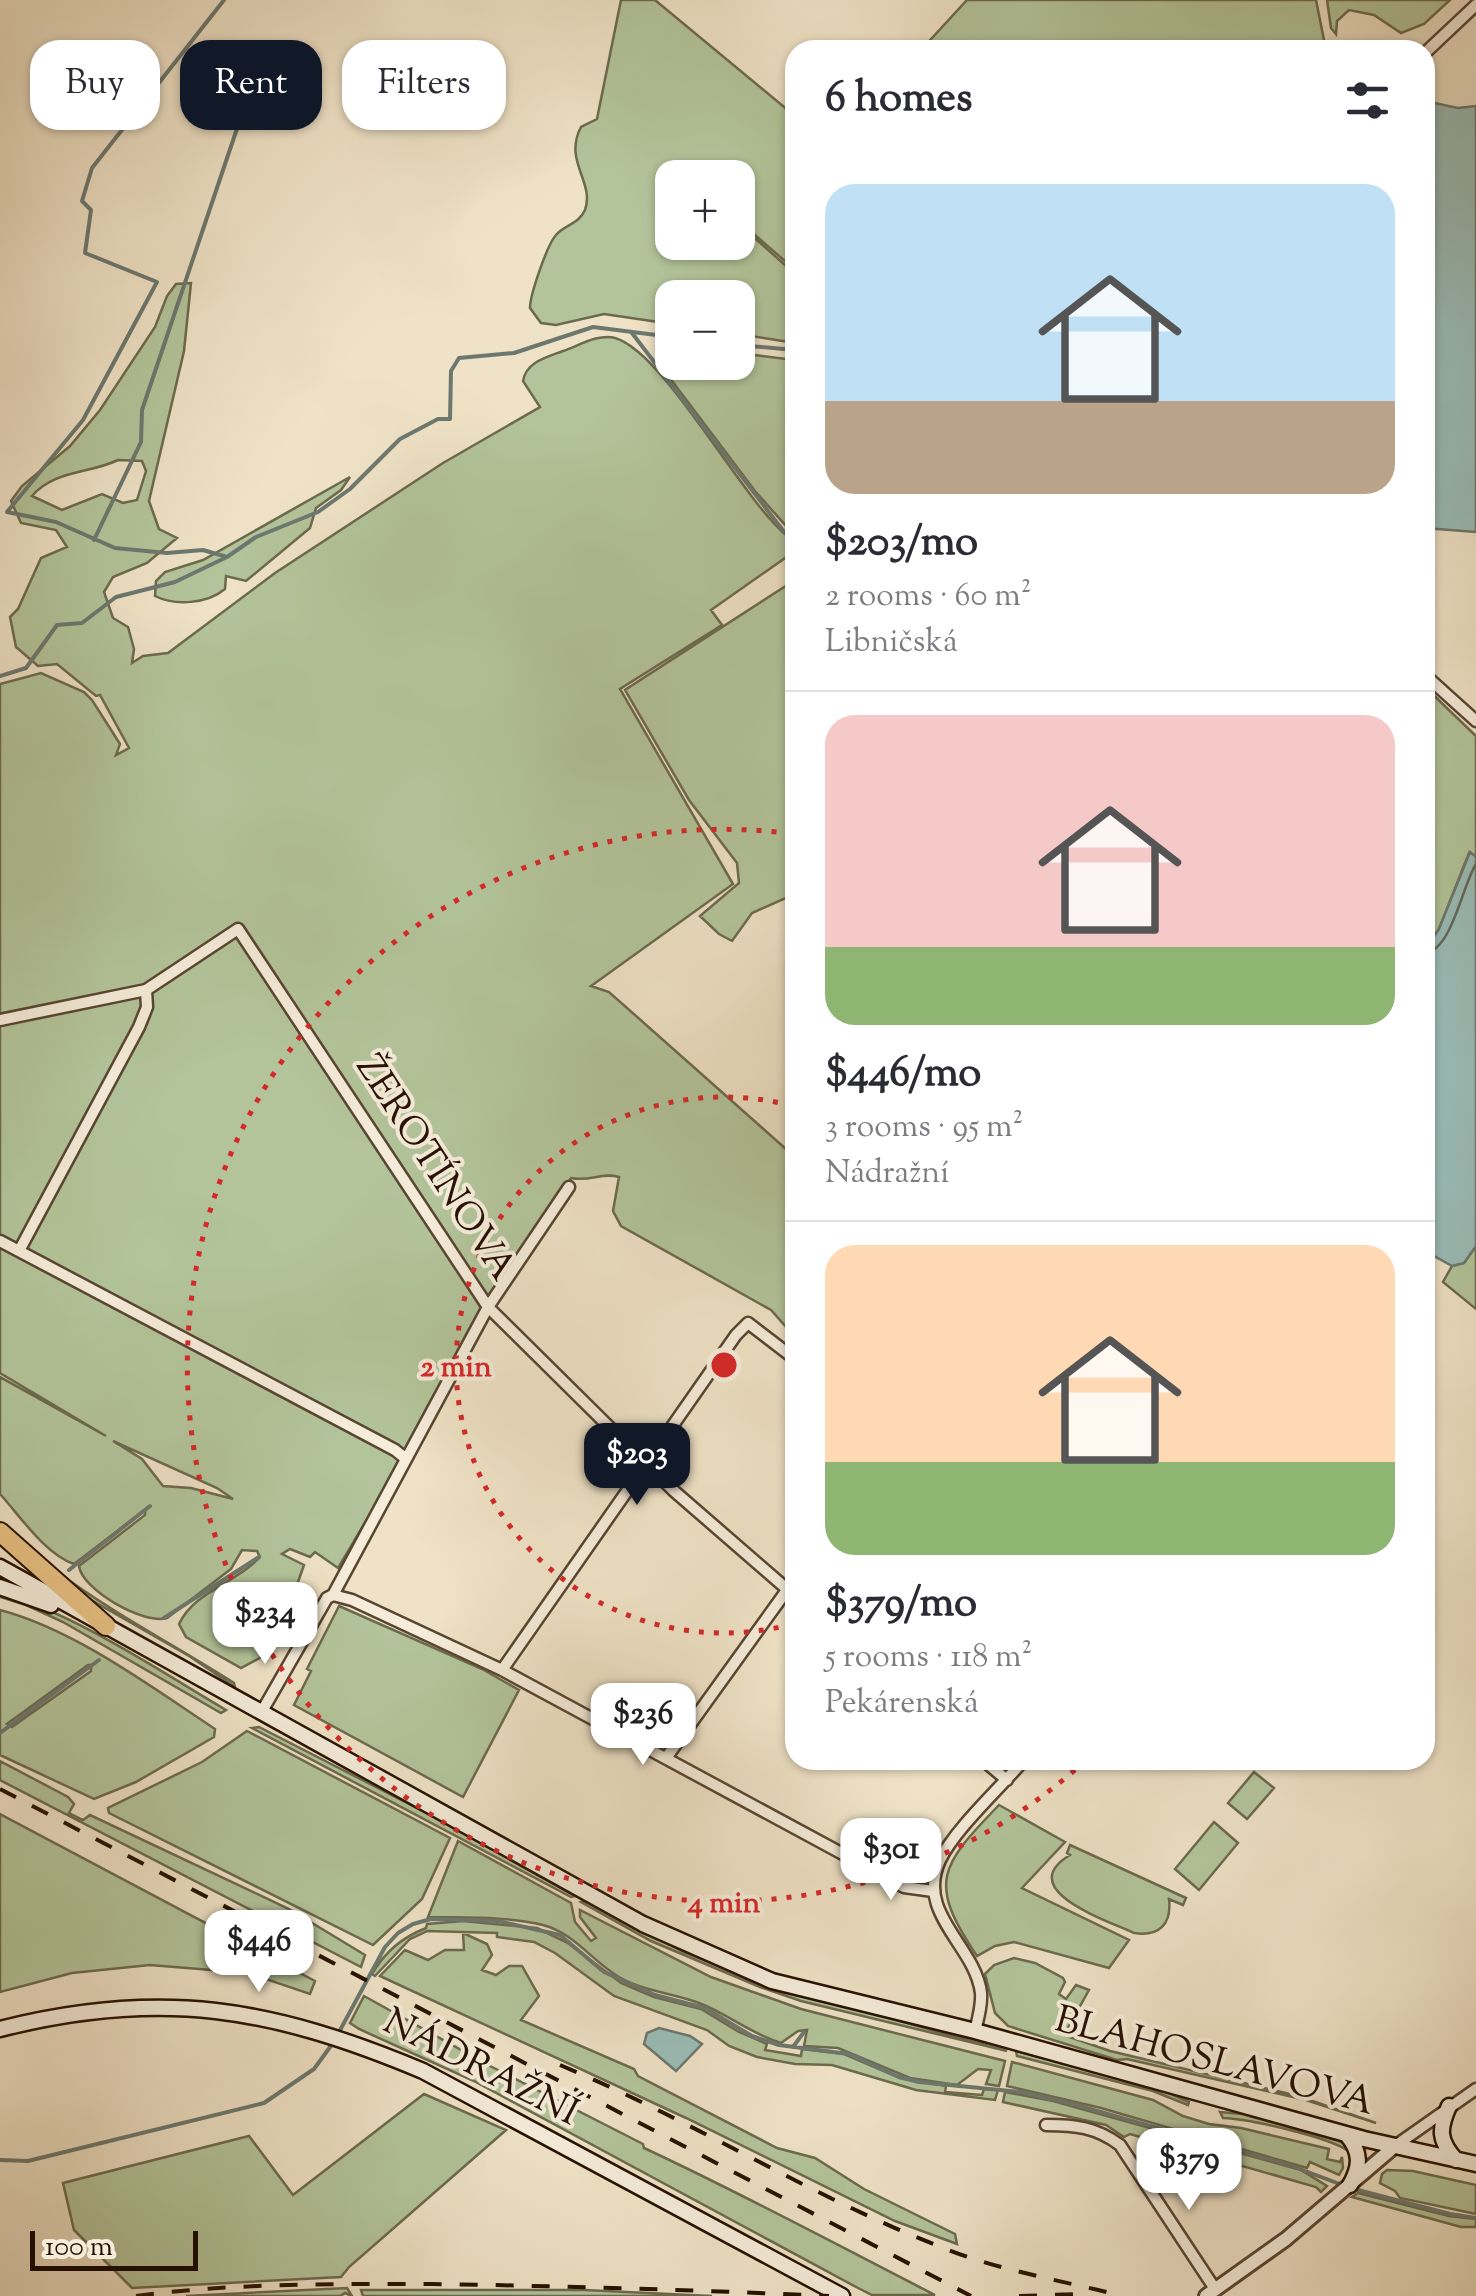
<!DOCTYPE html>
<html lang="en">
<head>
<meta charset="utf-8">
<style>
	body { margin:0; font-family:"Sorts Mill Goudy",serif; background:#f7f7f7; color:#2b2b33; height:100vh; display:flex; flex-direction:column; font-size:38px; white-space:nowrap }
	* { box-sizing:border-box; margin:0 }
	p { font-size:32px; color:#7c7c81 }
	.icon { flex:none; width:55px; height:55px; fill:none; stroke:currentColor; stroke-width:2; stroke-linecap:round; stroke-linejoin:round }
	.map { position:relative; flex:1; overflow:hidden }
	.side { position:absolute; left:785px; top:40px; width:650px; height:1730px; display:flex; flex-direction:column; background:#fff; border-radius:30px; box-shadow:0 2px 8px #0004 }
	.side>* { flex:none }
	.banner { position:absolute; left:30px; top:40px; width:605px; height:90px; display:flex; gap:20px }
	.tools { position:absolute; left:655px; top:160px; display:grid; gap:20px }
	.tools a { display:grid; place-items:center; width:100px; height:100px; border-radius:20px; background:#fff; box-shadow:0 2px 8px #0004; font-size:50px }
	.scale { position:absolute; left:30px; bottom:25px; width:168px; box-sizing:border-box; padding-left:10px; border:5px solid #261101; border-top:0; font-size:28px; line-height:35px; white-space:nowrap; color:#261101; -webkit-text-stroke:8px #f5ecda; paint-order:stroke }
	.price { position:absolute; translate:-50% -85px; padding:0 22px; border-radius:20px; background:#fff; color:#222; font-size:32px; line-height:65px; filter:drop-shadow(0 2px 5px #0008) }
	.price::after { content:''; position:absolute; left:50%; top:60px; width:30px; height:22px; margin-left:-15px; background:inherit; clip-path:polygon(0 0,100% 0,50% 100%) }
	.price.on { background:#111827; color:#fff }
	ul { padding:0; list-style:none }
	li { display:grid; align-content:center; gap:20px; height:530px; padding:0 40px }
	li+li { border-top:2px solid #e1e1e2 }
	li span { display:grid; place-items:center; height:310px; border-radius:30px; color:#555 }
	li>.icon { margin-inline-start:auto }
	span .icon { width:180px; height:180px; fill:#fffc; stroke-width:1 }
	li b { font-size:42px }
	h2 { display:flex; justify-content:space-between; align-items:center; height:120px; padding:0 40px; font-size:42px }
	.pill { padding:0 35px; border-radius:30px; background:#fff; box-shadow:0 2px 8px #0004; font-size:35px; line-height:90px }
	.pill.on { background:#111827; color:#fff }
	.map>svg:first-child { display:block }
	.green { fill:#b3c49a; stroke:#6c6a4e; stroke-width:2.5; fill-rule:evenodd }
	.water { fill:#9abdb8; stroke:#6c786f; stroke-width:2.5 }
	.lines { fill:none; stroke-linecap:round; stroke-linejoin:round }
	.shore { stroke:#60675c; stroke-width:2.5 }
	.stream { stroke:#6c786f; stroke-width:4 }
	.minor-casing { stroke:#584532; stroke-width:15 }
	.tertiary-casing { stroke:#584532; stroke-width:18 }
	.secondary-casing { stroke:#261101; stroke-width:19 }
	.trunk-casing { stroke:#261101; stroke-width:22 }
	.minor { stroke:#f5ecda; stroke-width:10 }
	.tertiary { stroke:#f5ecda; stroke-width:12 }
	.secondary { stroke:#f5ecda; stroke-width:14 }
	.trunk { stroke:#e8c183; stroke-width:18 }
	.rail { stroke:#261101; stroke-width:4; stroke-dasharray:18 18; stroke-linecap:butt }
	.ring { fill:none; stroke:#d62828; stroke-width:5; stroke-dasharray:5 10 }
	.labels { text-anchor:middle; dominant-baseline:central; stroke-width:8; stroke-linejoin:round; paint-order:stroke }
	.street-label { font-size:38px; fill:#261101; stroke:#f5ecda }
	.centre { fill:#d62828; stroke:#f5ecda; stroke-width:5 }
	.ring-label { font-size:30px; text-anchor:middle; font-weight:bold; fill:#d62828; stroke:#f5ecda; stroke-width:8; stroke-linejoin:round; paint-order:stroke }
</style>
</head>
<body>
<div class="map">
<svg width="1476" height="2296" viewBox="0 0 1476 2296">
	<rect width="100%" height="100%" fill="#efe2c6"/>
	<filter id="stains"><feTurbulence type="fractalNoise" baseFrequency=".002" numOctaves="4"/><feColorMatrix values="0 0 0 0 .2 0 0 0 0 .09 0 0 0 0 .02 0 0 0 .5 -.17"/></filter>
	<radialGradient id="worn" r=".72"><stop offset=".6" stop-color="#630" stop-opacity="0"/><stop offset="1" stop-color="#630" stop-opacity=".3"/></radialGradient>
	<path class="green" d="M621 0H655L795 116V270L738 220V178H672V242H738V223L795 274V343L738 334V298H672V324L604 314 556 325 541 323 530 308C530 295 547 245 556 235 564 225 579 224 585 210 595 182 563 161 581 127L597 119Z
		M967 0H1316L1326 50H921Z
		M1327 0H1450L1424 24 1401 33 1374 15 1349 10 1337 21 1336 34 1331 28Z
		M191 283 184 351 149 501 159 529 177 538 147 563 113 577 104 592 113 618 128 627 134 649 132 663 143 656 168 653 275 573 443 463 540 407 523 381C526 362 547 357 563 351 578 346 599 333 615 338 664 352 740 496 785 534L788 532 786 526 755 491 666 373 664 366 672 353V362H738V353L795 360V551L711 610 722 625 620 689 733 884 591 986 609 992 795 1157V1337L771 1310 621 1226 613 1211 619 1177C602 1172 590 1182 571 1178L338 1568 315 1552 310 1557 290 1549 282 1554 304 1565 298 1582 302 1611 293 1625 276 1637 271 1652 241 1668 186 1637 179 1624C195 1591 236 1583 260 1557L257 1551 242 1550 231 1569 167 1618C144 1625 82 1590 79 1566L145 1515V1510L74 1564C45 1554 20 1516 0 1494V1377L106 1436 0 1373V684L41 673 84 692 92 700 120 744 116 755 129 748 100 695 96 696 57 664 38 666 16 647 10 617 18 609 41 558 67 547 56 530 21 523 11 501 22 486 70 446 100 410 155 327 167 296 176 284ZM118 460 142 461 146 471 137 500 123 503 102 494 62 510 32 496C54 470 89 474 118 460ZM113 1441 217 1488 233 1499 191 1488 163 1486 142 1459Z
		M350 477 341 490 316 508 310 528 246 581 226 576 225 589C207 604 175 606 155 596L156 581 165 572 203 560Z
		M795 580V894L752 913 732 941 719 934 700 916 739 883 737 863 689 800 625 690Z
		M1425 687 1476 736V857L1469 853 1439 929 1425 949Z
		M1476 1246V1309L1443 1282 1452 1266 1464 1263Z
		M59 1573C114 1614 176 1646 234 1683L235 1687 189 1656 79 1593Z
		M0 1592C78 1616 155 1668 226 1710L221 1713 63 1622 26 1605 0 1597Z
		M339 1606 482 1669 519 1690 463 1797 294 1705 311 1671 307 1669Z
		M0 1610C75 1630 150 1686 215 1729L214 1737 136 1782 94 1799 0 1755ZM88 1665H91V1671L12 1727 7 1724Z
		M259 1727 448 1824 575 1896 571 1897 252 1728Z
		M247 1731 450 1838 422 1899 373 1945 109 1813 108 1808 202 1762Z
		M0 1761 68 1797 74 1804 69 1813 83 1820 90 1815 289 1909 365 1955 361 1967 0 1780Z
		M1254 1772 1274 1788 1247 1819 1228 1803Z
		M999 1805 1065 1842 1022 1888 1129 1940 1109 1968 1014 1942 995 1946 977 1956C927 1882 940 1866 999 1805Z
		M0 1814 315 1981 310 1994 248 1973 150 1965 72 1973 0 1992Z
		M1214 1822 1238 1843 1199 1890 1175 1869Z
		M458 1841 571 1903 575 1922 591 1941 596 1938 580 1917V1910L711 1977 801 2009 1005 2061 999 2086 986 2084 991 2070 978 2069 957 2085 910 2078 838 2048 804 2046 807 2030 798 2031 781 2043C751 2034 728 2014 699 2003 672 1993 643 1991 619 1977 592 1961 574 1933 543 1925 506 1916 466 1918 428 1917Z
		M1070 1845 1186 1898 1183 1905 1169 1899C1172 1924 1159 1937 1134 1933 1109 1921 1012 1890 1070 1855L1067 1853Z
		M587 1900 682 1951 760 1982 1007 2051 801 2001 760 1987 651 1941 581 1902Z
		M463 1921 537 1928 568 1943 621 1983 654 1997 701 2009 739 2032 767 2044 765 2050 801 2056 802 2049 844 2054 900 2078 946 2086 945 2092 982 2095 984 2089 998 2090 995 2100 916 2090 832 2065 795 2064 757 2057 729 2046 707 2030 614 1996 555 1953 534 1942 497 1937V1933L427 1931 410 1939 375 1976 372 1974C385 1952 401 1938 426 1928L427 1924Z
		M463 1933 487 1944 492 1955 482 1970 496 1975 509 1966H522L539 1996 521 2020 634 2069 638 2076 777 2148 815 2158 864 2189 955 2234 957 2244 895 2221 686 2118 380 1976 405 1950 428 1960 445 1950H464Z
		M1014 1958 1035 1963 1063 1978 1065 1982 1059 1994 1066 1999 1076 1985 1089 1990 1064 2035 1110 2051 1298 2096 1376 2123 1306 2100 1127 2059 1117 2060 1008 2026 995 2013 985 1974 994 1965Z
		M364 1996 490 2066 643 2144 644 2148C743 2194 839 2246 935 2295H872L858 2288 474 2081 359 2029 350 2023Z
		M1016 2051 1155 2087 1189 2102 1188 2105 1153 2091 1017 2056Z
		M1012 2062 1153 2100 1183 2116 1209 2124 1241 2128 1329 2149 1327 2159 1340 2162 1342 2157 1343 2168 1339 2175 1310 2162 1307 2168 1101 2108 1007 2086Z
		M1005 2092 1053 2101 1301 2170 1327 2186 1321 2192 1316 2187 1130 2134 1124 2137 1106 2125 1003 2102Z
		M424 2094 506 2130 349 2267 341 2277 132 2288 74 2230 63 2183 249 2136 293 2195Z
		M1220 2112 1242 2114 1339 2141 1348 2146 1350 2152C1330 2137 1249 2119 1223 2118Z
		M1387 2170 1413 2171 1476 2185V2214L1400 2198 1395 2191 1380 2183 1382 2174Z
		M1358 2193 1449 2216 1476 2219V2227H1461L1352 2197Z
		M347 2288 352 2296 345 2293 340 2296H186Z
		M361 2290H584L712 2296H363Z"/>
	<path class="water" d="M1425 101 1458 108 1476 106V532L1425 528Z
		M1470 852 1476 857V1246L1464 1263 1452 1266 1425 1251V949L1439 929Z
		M659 2028 690 2036 702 2044 676 2071 644 2044 647 2033Z"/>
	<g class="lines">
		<path class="shore" d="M1425 953C1452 950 1462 886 1476 864"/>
		<path class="stream" d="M224 0 92 168 82 201 91 210 85 253 157 282 83 420 7 512 56 522 115 548 167 553 203 550 227 557
			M632 333 784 532
			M738 345 795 350
			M94 540 141 442 142 410 247 99
			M0 676 26 668 57 625 82 623 116 597 175 582 227 557 256 537 318 512 350 489 400 439 438 419H450L451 371 459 358 514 353 593 327 672 337
			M69 1570 150 1506
			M164 1618 259 1557
			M0 1733 99 1660
			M338 2034 385 1947 398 1933 413 1924 431 1919 498 1921 560 1935 604 1972 655 1995 705 2008 752 2036 779 2045 849 2054 899 2077 919 2082 1021 2092 1069 2103 1289 2165 1345 2186
			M793 2047 804 2032
			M0 2160 28 2161 264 2103 314 2069 333 2043
			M1354 2189 1450 2214 1476 2218"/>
		<g class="minor-casing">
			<path id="minor" d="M1425 53 1476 5
				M1425 675 1476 721
				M0 1020 146 990 238 929 488 1307 674 1491 795 1596
				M0 1241 395 1450 405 1458
				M19 1251 139 1027 147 1007 146 990
				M333 1595 352 1600 502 1670 904 1887 933 1891
				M502 1670 736 1335 748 1323 795 1359
				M261 1713 327 1598 333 1595 488 1307 569 1187
				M666 1758 795 1579
				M983 1760 1007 1780
				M975 2031C978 2019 982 2006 981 1993 975 1945 915 1914 940 1860 955 1829 1000 1788 1024 1760
				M1046 2125C1075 2125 1096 2127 1120 2145L1215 2289
				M1395 2146 1476 2089"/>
		</g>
		<g class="tertiary-casing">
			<path id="tertiary" d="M1206 2296 1286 2239 1395 2146"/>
		</g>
		<g class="secondary-casing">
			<path id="secondary" d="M0 1567 643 1924 772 1981 975 2031 1364 2139 1476 2164
				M0 1587 51 1605
				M0 2029C161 1988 273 2008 423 2071L842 2296
				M1449 2106C1439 2129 1438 2140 1456 2160
				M1347 2135C1361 2152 1361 2166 1350 2185"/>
		</g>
		<g class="trunk-casing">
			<path id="trunk" d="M0 1532 106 1626"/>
		</g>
		<use href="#minor" class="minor"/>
		<use href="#tertiary" class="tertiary"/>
		<use href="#secondary" class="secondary"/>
		<use href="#trunk" class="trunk"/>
		<path class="rail" d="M0 1789 971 2296
			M560 2065C692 2120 813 2198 946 2249 1002 2271 1064 2281 1123 2296
			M136 2296C234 2283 334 2284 432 2284 565 2286 696 2290 829 2296
			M1019 2296 1077 2294"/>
	</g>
	<g class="ring">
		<path d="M793 1624A268 268 0 1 1 793 1106"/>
		<path d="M1086 1760A536 536 0 1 1 794 834"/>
	</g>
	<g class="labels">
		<g class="street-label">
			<text transform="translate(434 1169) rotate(57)">ŽEROTÍNOVA</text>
			<text transform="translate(1214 2063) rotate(15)">BLAHOSLAVOVA</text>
			<text transform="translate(480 2069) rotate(27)">NÁDRAŽNÍ</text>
		</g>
	</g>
	<circle cx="724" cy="1365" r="15" class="centre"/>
	<g class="ring-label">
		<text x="456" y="1376">2 min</text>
		<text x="724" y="1912">4 min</text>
	</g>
	<rect width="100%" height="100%" filter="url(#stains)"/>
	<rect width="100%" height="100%" fill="url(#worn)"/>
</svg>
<div class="tools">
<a>+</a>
<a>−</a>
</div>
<div class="scale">100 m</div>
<b class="price on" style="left:637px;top:1508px">$203</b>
<b class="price" style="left:265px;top:1667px">$234</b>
<b class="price" style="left:643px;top:1768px">$236</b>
<b class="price" style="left:891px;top:1903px">$301</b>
<b class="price" style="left:259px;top:1995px">$446</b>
<b class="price" style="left:1189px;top:2213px">$379</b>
<div class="banner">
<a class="pill">Buy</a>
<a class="pill on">Rent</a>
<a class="pill">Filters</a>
</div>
<section class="side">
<h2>6 homes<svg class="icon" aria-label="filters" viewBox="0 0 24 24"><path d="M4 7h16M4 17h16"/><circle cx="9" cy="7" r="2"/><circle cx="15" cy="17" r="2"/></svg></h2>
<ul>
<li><span style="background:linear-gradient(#bfe0f5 70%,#b9a48a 0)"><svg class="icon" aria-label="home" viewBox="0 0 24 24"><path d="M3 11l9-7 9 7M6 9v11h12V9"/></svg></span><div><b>$203/mo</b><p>2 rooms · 60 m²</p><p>Libničská</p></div></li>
<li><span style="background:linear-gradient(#f6c9c9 75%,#8fb573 0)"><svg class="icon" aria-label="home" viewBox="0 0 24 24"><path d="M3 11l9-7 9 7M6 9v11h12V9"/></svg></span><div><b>$446/mo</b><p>3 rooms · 95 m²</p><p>Nádražní</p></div></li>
<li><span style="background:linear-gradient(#ffd9b3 70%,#8fb573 0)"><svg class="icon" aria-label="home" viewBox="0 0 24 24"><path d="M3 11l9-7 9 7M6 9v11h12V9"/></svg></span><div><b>$379/mo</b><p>5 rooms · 118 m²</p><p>Pekárenská</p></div></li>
</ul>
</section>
</div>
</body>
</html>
